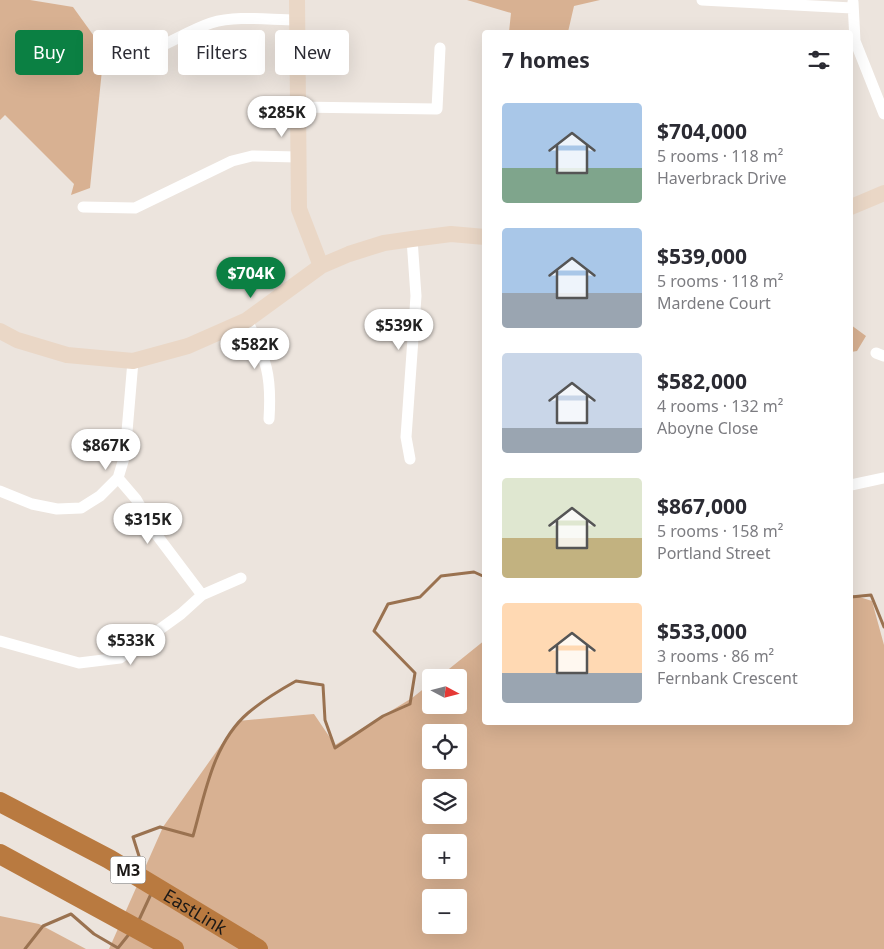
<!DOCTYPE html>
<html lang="en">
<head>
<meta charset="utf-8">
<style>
	body { margin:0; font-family:"Noto Sans",sans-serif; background:#f7f7f7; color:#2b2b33; height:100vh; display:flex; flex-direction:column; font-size:19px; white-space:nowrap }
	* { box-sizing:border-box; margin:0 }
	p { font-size:16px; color:#7c7c81 }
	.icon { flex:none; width:28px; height:28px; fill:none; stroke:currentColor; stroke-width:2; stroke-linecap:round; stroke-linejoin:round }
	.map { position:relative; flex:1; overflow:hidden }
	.details { position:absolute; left:482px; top:30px; width:371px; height:695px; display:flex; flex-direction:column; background:#fff; border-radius:5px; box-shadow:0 5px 20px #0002 }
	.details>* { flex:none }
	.guide { position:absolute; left:15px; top:30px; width:392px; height:45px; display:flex; gap:10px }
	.needle { width:32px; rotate:97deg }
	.controls { position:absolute; left:422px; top:669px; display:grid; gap:10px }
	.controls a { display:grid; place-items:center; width:45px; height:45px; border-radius:5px; background:#fff; box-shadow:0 5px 20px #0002; font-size:25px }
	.price { position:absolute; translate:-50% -42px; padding:0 11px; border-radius:18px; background:#fff; color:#222; font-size:16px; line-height:32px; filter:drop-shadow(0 1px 2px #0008) }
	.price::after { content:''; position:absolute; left:50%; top:30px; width:15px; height:11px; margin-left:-8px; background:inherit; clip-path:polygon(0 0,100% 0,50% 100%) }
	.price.selected { background:#0b8043; color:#fff }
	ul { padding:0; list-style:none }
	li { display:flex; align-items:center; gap:15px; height:125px; padding:0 20px }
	li span { display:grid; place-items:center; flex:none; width:140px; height:100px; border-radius:5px; color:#555 }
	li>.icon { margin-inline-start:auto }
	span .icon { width:60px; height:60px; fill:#fffc; stroke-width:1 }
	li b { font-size:21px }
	h2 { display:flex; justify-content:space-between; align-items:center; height:60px; padding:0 20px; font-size:21px }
	.chip { padding:0 18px; border-radius:5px; background:#fff; box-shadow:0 5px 20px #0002; font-size:18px; line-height:45px }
	.chip.selected { background:#0b8043; color:#fff }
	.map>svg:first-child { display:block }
	.green { fill:#d8b192; fill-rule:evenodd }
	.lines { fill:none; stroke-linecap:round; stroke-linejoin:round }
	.stream { stroke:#9a7250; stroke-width:3 }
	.street { stroke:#fff; stroke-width:11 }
	.secondary { stroke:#ead7c6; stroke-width:16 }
	.highway { stroke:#b97a40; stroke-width:20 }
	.labels { text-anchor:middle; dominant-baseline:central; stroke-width:5; stroke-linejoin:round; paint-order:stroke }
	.shield { fill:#fff; stroke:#605e5d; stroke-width:1 }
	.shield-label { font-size:16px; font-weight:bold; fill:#1c1917 }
	.street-label { font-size:18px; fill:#1c1917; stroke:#fff }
</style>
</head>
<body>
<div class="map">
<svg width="884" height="949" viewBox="0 0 884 949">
	<rect width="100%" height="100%" fill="#ece4dd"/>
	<path class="green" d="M0 0H30L73 7 104 50 90 188 71 195 74 184 5 115 0 120Z
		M467 0H600L574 6 568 32H509L511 13Z
		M851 325 866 336 857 351 851 352Z
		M853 595 872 601 884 645V949H109L163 827 238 721 314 714 335 745 412 698 431 683V705H459V678L439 677 485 640V722H851V600ZM431 732H459V760H431ZM431 788H459V815H431ZM431 842H459V870H431ZM431 898H459V925H431Z
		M0 916 39 924 86 949H0Z"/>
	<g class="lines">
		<path class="stream" d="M851 597 871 595 884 627
			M144 872 133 837 160 827 193 836C205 794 213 743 248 713 263 700 280 690 296 681L323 685 325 720 335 748 383 716 410 704 415 673 374 631 388 604 420 597 441 576 474 572 485 577
			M138 922 151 894
			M25 949 43 926 71 914 94 934 118 948 130 933"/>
		<path class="street" d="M702 0 852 8
			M853 2 855 41 884 114
			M124 56C155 55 181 33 211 23 237 15 269 20 296 20
			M297 107 437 109 440 48
			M83 207 135 208 232 161 252 156 297 157
			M247 320C266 361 272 373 269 419
			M876 353 884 356
			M410 459 406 437 416 296 412 239
			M118 478 136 499 156 534 202 595
			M851 485 884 478
			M0 491 32 504 57 509 81 508 100 496 118 478 125 455 133 361
			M0 641 79 663 120 658 181 614 202 595 241 578"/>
		<path class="secondary" d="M297 0 299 209 321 266
			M851 207 884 193
			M0 331 17 340 67 355 133 361 188 346 247 320 321 266 349 254 384 243 412 239 451 234 485 237"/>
		<g class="highway">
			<path id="s1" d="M0 802 109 859 258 949"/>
			<path d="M0 854 174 949"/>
		</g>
	</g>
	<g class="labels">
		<rect class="shield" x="110.5" y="856.5" width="35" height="27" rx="4"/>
		<g class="shield-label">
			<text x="128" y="870">M3</text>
		</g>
		<g class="street-label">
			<text stroke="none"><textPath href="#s1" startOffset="224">EastLink</textPath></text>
		</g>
	</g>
</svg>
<div class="controls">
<a><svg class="needle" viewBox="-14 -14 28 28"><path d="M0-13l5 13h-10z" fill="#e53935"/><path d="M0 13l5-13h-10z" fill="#7c7c81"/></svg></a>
<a><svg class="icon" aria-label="locate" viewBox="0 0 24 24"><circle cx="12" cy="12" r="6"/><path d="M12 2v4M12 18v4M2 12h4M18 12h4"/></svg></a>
<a><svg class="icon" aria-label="layers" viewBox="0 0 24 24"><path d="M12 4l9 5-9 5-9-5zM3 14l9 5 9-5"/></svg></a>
<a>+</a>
<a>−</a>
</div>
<b class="price" style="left:282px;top:138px">$285K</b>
<b class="price selected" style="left:251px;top:299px">$704K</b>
<b class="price" style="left:399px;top:351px">$539K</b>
<b class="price" style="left:255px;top:370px">$582K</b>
<b class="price" style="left:106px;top:471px">$867K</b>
<b class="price" style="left:148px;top:545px">$315K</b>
<b class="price" style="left:131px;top:666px">$533K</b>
<div class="guide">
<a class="chip selected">Buy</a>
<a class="chip">Rent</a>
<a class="chip">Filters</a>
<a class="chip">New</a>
</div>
<section class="details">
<h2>7 homes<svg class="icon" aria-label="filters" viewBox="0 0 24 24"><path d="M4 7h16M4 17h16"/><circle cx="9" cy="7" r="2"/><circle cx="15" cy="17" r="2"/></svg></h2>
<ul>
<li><span style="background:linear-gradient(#a9c7e8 65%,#7fa58c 0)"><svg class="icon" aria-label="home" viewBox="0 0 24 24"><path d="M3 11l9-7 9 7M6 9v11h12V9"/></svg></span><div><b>$704,000</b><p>5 rooms · 118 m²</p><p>Haverbrack Drive</p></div></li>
<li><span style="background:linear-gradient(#a9c7e8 65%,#9aa5b1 0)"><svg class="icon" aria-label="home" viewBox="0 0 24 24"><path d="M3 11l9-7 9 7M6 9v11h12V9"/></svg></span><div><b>$539,000</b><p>5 rooms · 118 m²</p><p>Mardene Court</p></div></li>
<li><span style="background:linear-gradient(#c9d6e8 75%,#9aa5b1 0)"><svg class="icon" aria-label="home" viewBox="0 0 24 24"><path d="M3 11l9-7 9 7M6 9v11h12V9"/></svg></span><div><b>$582,000</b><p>4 rooms · 132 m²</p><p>Aboyne Close</p></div></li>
<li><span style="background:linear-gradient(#dfe7d0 60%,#c2b280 0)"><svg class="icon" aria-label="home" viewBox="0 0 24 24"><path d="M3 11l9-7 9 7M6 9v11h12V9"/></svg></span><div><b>$867,000</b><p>5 rooms · 158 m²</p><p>Portland Street</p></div></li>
<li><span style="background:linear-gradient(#ffd9b3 70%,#9aa5b1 0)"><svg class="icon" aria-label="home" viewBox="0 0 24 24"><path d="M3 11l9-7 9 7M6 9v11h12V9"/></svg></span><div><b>$533,000</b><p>3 rooms · 86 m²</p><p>Fernbank Crescent</p></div></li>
</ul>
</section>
</div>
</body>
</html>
